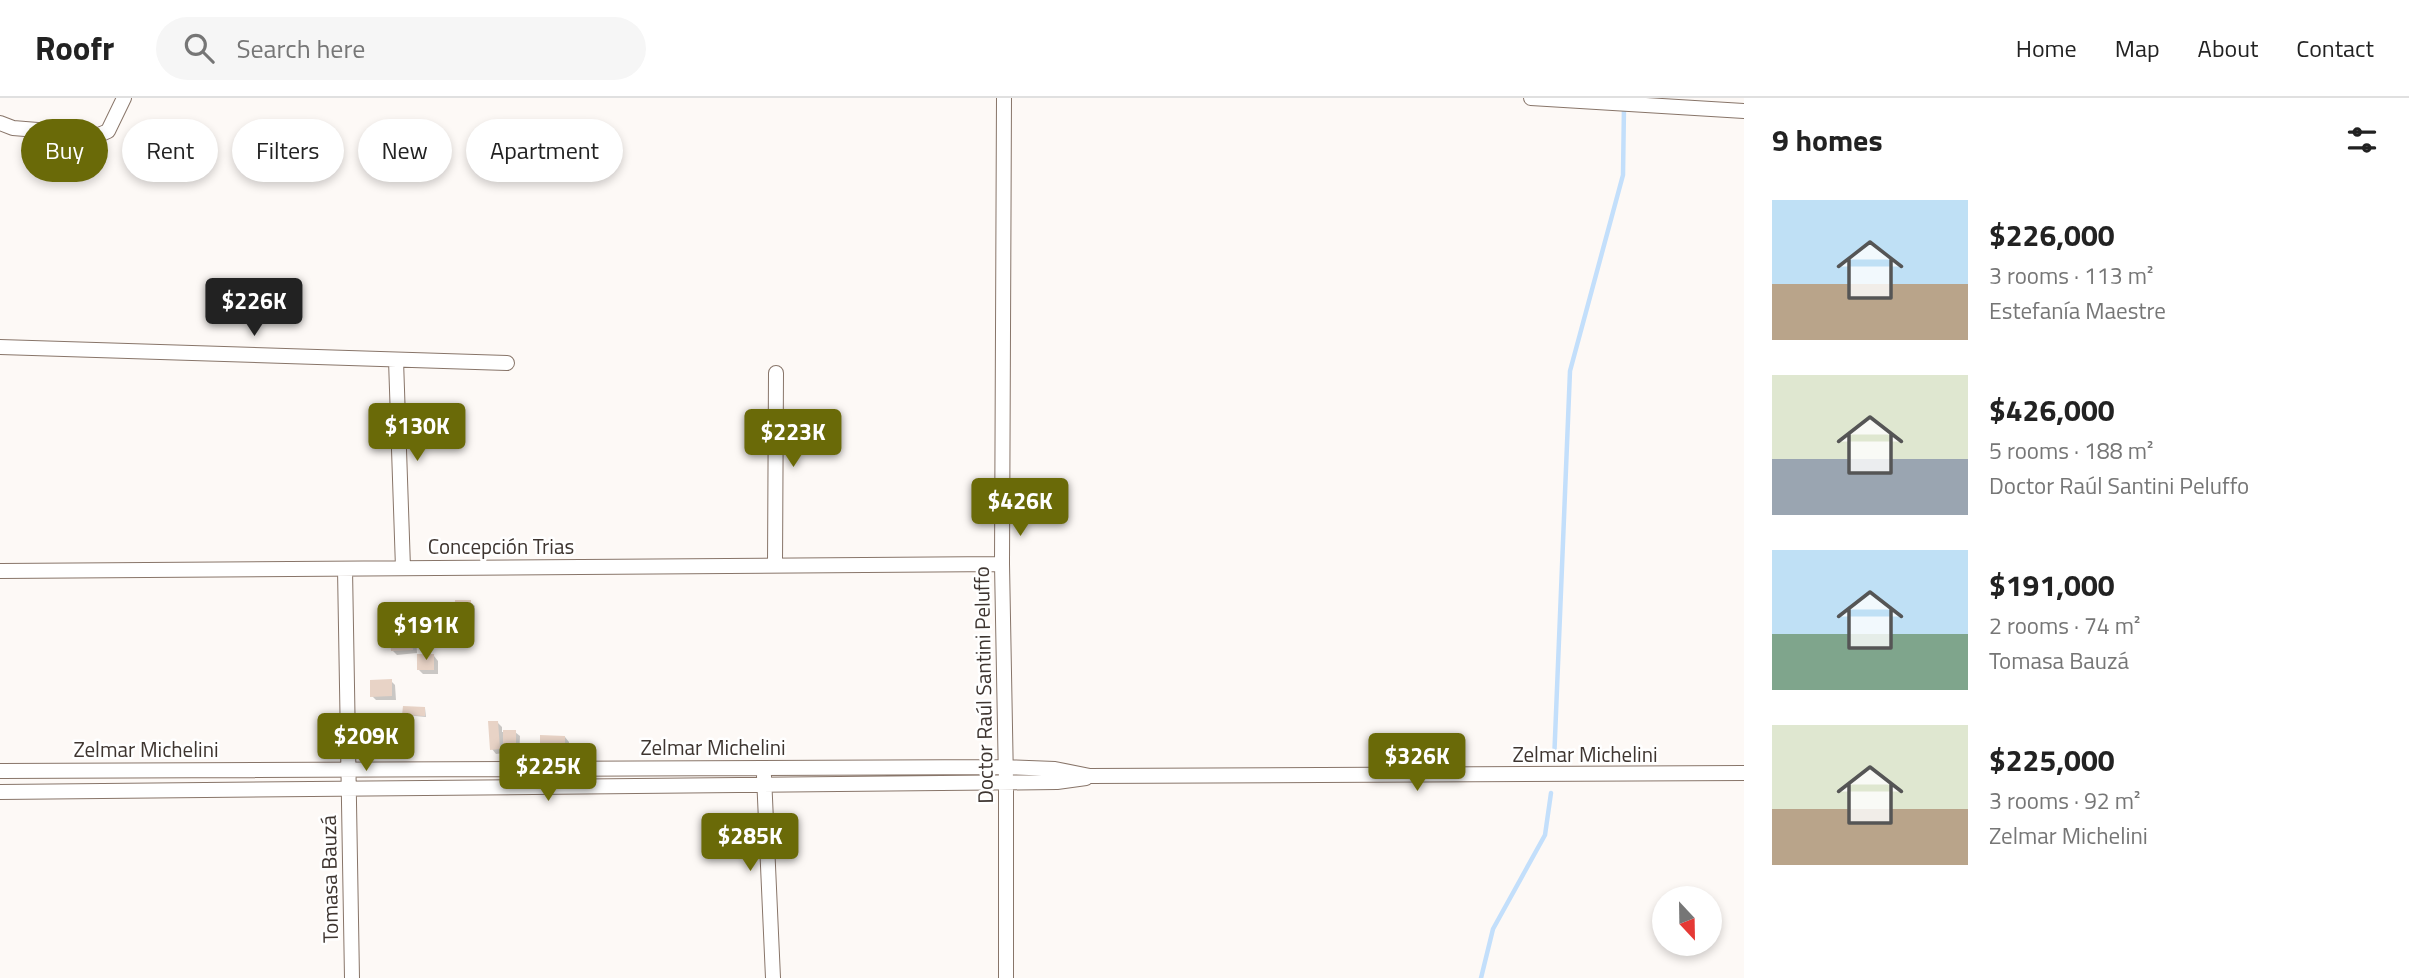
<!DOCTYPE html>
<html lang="en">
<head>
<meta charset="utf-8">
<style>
	body { margin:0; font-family:"Titillium Web",sans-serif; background:#f6f6f6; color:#222; height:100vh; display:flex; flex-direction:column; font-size:26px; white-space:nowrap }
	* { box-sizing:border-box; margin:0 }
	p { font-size:23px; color:#767676 }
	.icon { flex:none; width:38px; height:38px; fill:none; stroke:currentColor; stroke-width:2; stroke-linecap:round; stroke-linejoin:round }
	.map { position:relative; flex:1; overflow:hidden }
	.panel { display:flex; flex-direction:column; background:#fff; width:665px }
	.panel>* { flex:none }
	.guide { position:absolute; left:21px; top:21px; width:665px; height:63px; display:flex; gap:14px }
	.needle { width:46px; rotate:158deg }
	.buttons { position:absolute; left:1652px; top:788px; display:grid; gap:14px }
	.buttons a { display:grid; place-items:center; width:70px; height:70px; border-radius:50%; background:#fff; box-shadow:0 4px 10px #0003; font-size:35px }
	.price { position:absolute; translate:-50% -60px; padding:0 16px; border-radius:7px; background:#6a6a08; color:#fff; font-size:23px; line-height:46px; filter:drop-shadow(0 2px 4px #0008) }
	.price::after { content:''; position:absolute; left:50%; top:42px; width:21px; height:16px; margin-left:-10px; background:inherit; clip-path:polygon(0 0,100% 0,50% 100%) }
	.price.active { background:#222; color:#fff }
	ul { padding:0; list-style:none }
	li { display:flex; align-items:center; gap:21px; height:175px; padding:0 28px }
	li span { display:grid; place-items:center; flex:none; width:196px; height:140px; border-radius:0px; color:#555 }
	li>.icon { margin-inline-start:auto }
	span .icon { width:84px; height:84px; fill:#fffc; stroke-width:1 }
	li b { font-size:30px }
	h2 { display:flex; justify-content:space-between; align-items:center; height:84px; padding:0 28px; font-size:30px }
	.pill { padding:0 24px; border-radius:32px; background:#fff; box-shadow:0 4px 10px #0003; font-size:24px; line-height:63px }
	.pill.active { background:#6a6a08; color:#fff }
	header { display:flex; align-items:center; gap:42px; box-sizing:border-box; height:98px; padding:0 35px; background:#fff; border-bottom:2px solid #e0e0e0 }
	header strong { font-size:33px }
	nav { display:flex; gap:38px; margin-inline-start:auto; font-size:24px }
	.search { width:490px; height:63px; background:#f6f6f6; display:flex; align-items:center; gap:18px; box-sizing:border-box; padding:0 24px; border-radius:38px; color:#767676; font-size:26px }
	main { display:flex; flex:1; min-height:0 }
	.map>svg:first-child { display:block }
	.shadow { fill:#0003 }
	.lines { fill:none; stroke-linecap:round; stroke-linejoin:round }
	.stream { stroke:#c3dffb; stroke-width:4.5 }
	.building { fill:#e8d3c6 }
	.minor-casing { stroke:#887569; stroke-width:16 }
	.minor { stroke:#fff; stroke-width:14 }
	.labels { text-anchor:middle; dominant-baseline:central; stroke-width:5; stroke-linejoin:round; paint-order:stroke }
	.street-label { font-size:21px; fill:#3e3530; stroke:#fff }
</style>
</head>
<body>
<header>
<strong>Roofr</strong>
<div class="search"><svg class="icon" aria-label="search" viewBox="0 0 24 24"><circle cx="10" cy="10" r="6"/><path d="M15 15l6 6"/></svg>Search here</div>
<nav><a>Home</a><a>Map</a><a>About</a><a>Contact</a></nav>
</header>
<main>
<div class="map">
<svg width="1744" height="880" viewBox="0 0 1744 880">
	<rect width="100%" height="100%" fill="#fdf9f6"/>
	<path class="shadow" d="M470 504 475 508 474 537H461L456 532Z
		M411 534 416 539 417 555 397 557 393 553Z
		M434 558 438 563V576H423L418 571Z
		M391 583 395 587 396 602H376L372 598Z
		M425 610 426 619 404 617Z
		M497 624 502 629V634H515L520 638 519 660H509L504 655 496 656 492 651Z
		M565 639 569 644V657L546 656 542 652Z"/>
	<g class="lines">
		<path class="stream" d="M1554 664 1570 273 1623 77 1624 8
			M1481 880 1493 831 1545 737 1551 695"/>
	</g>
	<path class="building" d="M455 502H471V533H454Z
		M412 532 413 552 391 553 390 534Z
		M417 556H434V572H417Z
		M392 581V598L370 599V582Z
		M403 608 425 609V618L402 617Z
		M488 623H498L500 651 490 652Z
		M503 632H516V656H503Z
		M540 637 565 638V653L540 652Z"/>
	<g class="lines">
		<g class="minor-casing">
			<path id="minor" d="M1004 0 1002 466 1006 684V880
				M1531 0 1744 13
				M0 25 13 30 99 37 108 33 124 0
				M0 249 507 265
				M396 262 403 470
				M775 467 776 275
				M345 471 352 880
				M0 473 1002 466
				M0 673 1006 669 1055 671 1090 678 1744 675
				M764 678 773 880
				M0 694 1057 684 1086 680"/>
		</g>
		<use href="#minor" class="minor"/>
	</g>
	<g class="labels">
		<g class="street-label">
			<text x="501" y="448">Concepción Trias</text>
			<text transform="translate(983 587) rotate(-91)">Doctor Raúl Santini Peluffo</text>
			<text x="713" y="649">Zelmar Michelini</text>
			<text x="146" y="651">Zelmar Michelini</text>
			<text x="1585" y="656">Zelmar Michelini</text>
			<text transform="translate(329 781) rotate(-91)">Tomasa Bauzá</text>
		</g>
	</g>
</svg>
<div class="buttons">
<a><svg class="needle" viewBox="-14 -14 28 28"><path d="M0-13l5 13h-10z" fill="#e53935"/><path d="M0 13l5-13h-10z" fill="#767676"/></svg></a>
</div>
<b class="price active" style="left:254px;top:240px">$226K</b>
<b class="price" style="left:417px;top:365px">$130K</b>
<b class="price" style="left:793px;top:371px">$223K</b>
<b class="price" style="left:1020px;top:440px">$426K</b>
<b class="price" style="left:426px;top:564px">$191K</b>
<b class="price" style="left:366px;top:675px">$209K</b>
<b class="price" style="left:1417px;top:695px">$326K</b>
<b class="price" style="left:548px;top:705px">$225K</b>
<b class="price" style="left:750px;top:775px">$285K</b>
<div class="guide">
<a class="pill active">Buy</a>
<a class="pill">Rent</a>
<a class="pill">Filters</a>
<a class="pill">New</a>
<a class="pill">Apartment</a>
</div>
</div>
<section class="panel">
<h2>9 homes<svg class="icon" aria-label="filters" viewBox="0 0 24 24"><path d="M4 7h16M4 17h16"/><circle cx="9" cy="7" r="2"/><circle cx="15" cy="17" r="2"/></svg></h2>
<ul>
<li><span style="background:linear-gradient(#bfe0f5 60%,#b9a48a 0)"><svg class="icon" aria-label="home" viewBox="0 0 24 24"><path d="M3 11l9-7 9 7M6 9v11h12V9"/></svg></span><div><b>$226,000</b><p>3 rooms · 113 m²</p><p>Estefanía Maestre</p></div></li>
<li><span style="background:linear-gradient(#dfe7d0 60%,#9aa5b1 0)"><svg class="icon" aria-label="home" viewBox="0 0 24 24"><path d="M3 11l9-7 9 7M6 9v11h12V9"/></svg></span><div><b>$426,000</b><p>5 rooms · 188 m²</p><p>Doctor Raúl Santini Peluffo</p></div></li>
<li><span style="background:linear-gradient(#bfe0f5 60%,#7fa58c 0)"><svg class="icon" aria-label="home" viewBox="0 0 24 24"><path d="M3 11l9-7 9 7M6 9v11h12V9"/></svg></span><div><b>$191,000</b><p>2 rooms · 74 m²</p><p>Tomasa Bauzá</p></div></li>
<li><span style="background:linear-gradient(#dfe7d0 60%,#b9a48a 0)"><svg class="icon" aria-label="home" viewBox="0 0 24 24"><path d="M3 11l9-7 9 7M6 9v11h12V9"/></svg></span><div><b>$225,000</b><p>3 rooms · 92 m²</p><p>Zelmar Michelini</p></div></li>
</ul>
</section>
</main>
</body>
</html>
